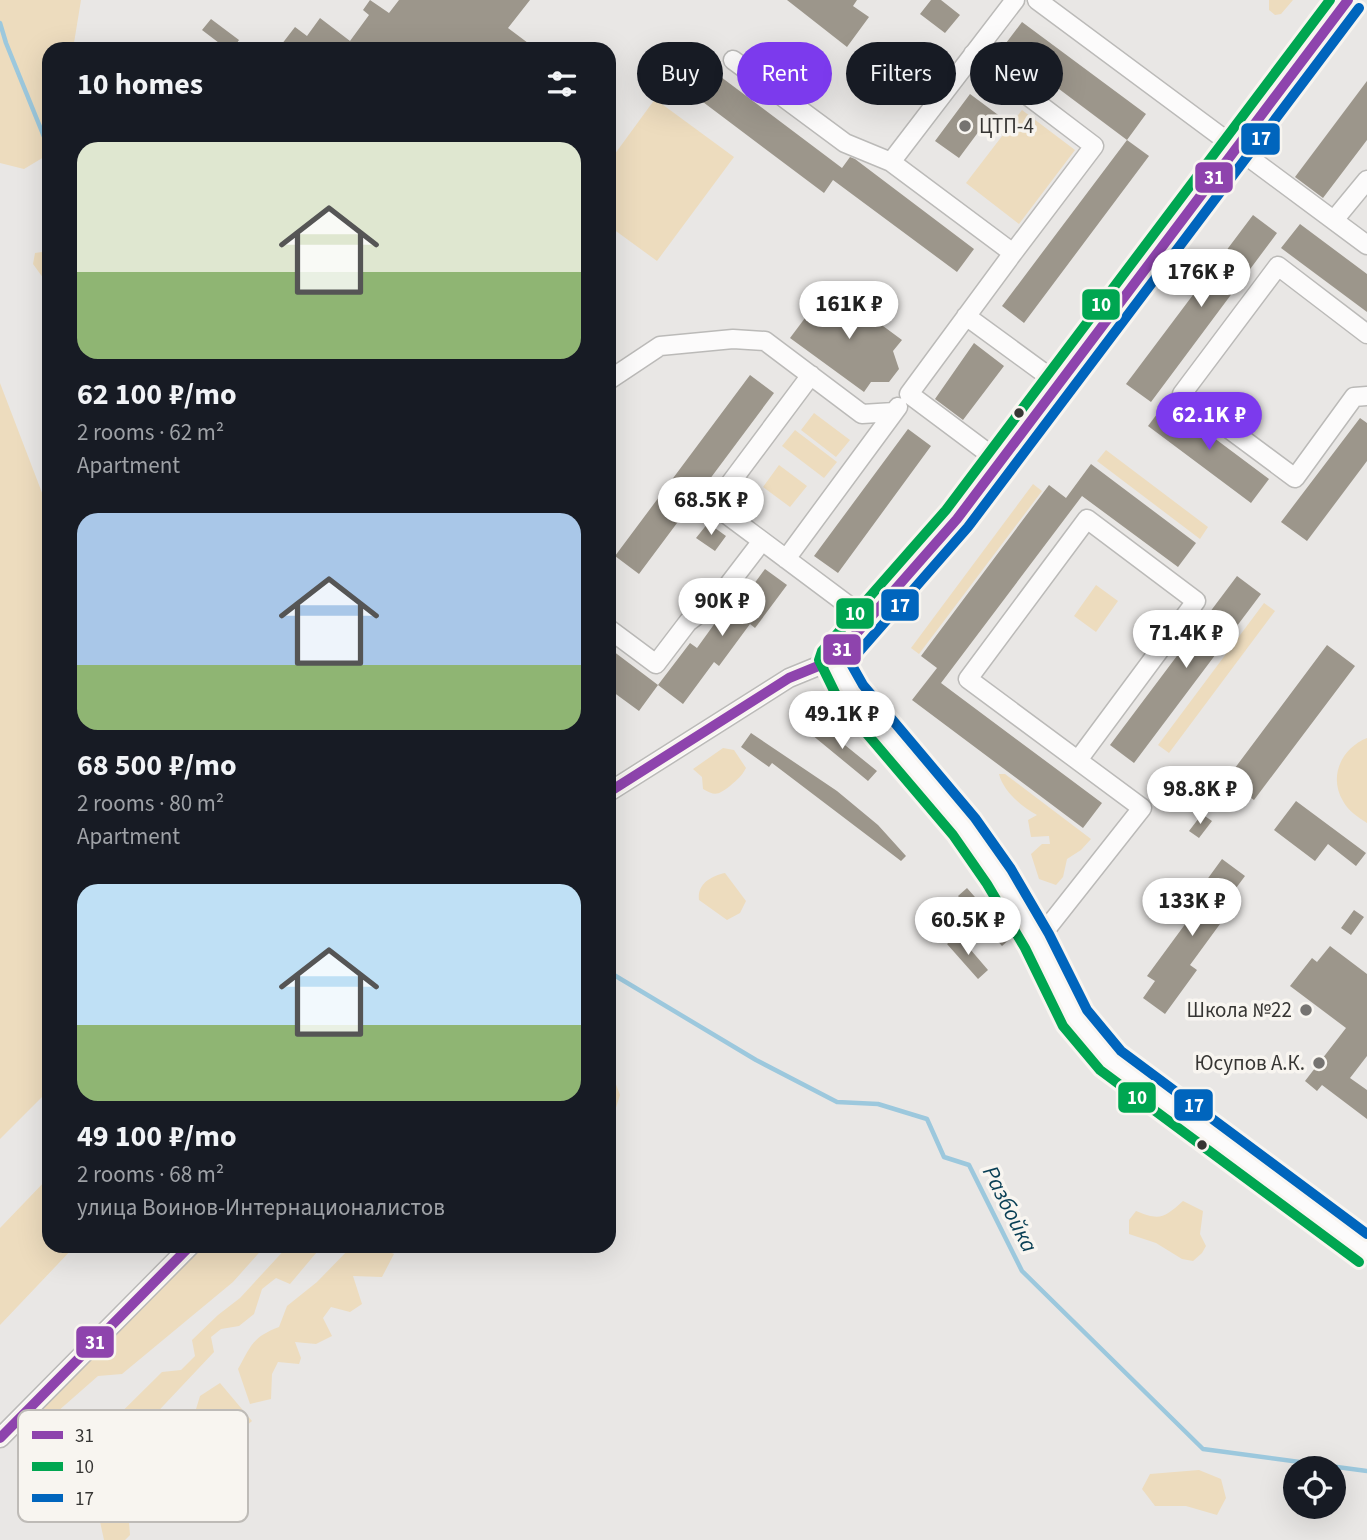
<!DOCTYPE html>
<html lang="en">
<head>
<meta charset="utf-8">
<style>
	body { margin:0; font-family:"Source Sans 3",sans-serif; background:#20242c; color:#f1f3f6; height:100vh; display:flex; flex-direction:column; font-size:26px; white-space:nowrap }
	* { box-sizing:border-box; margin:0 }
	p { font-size:23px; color:#9ea1a6 }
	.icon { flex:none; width:38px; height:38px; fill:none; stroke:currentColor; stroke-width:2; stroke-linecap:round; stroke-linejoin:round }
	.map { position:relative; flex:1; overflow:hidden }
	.sheet { position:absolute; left:42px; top:42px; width:574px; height:1211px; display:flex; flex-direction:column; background:#171b24; border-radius:21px; box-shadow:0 7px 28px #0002 }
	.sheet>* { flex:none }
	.hud { position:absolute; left:637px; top:42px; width:625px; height:63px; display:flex; gap:14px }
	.tools { position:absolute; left:1283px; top:1456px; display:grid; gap:14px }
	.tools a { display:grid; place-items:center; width:63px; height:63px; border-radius:50%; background:#171b24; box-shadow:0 7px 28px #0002; font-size:35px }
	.price { position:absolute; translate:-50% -60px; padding:0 16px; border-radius:24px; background:#fff; color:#222; font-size:23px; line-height:46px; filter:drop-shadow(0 2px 4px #0008) }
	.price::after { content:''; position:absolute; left:50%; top:42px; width:21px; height:16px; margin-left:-10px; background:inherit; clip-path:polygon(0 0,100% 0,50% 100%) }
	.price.on { background:#7c3aed; color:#fff }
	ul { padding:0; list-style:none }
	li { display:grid; align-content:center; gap:14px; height:371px; padding:0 35px }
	li span { display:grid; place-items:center; height:217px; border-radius:21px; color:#555 }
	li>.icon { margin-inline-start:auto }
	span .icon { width:126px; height:126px; fill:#fffc; stroke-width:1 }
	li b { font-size:30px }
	h2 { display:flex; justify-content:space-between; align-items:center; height:84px; padding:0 35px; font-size:30px }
	.tag { padding:0 24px; border-radius:32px; background:#171b24; box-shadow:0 7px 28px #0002; font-size:24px; line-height:63px }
	.tag.on { background:#7c3aed; color:#fff }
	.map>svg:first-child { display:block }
	.green { fill:#eddcbe }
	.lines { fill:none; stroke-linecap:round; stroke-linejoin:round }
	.stream { stroke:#9cc8dd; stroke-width:4.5 }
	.building { fill:#9c968b }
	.minor-casing { stroke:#bbbab8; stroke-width:21 }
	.minor { stroke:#fcfbfb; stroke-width:18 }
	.bus-1-casing { stroke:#f8f5f0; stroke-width:16 }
	.bus-2-casing { stroke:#f8f5f0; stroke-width:16 }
	.bus-3-casing { stroke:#f8f5f0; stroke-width:16 }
	.bus-1 { stroke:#8e44ad; stroke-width:10 }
	.bus-2 { stroke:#00a651; stroke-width:10 }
	.bus-3 { stroke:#0065bd; stroke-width:10 }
	.poi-dot { fill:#757371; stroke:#f8f5f0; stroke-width:2.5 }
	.bus-dot { fill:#363533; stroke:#f8f5f0; stroke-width:2.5 }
	.labels { text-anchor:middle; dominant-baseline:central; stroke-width:7; stroke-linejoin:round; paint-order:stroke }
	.poi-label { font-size:21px; fill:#363533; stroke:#f8f5f0; text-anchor:end }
	.water-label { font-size:23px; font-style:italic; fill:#073e54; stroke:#f8f5f0 }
	.key { fill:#f8f5f0; stroke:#bebbb7; stroke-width:2 }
	.key-label { font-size:19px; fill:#363533 }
	.line-badge { stroke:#f8f5f0; stroke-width:2.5 }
	.badge-label { font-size:19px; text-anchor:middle; font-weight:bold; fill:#fff }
</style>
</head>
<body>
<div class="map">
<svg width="1367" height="1540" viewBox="0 0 1367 1540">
	<rect width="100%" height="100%" fill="#e9e7e5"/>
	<path class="green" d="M0 0H81L73 49H49V159L44 157 24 169 0 163Z
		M1269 0H1293L1281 14 1275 15 1269 10Z
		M655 99 734 157 657 261 609 226V162Z
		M1022 110 1075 150 1019 224 966 183Z
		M49 251V286L33 264 35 253Z
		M0 383 49 511V1090L0 1139Z
		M814 413 850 440 836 457 801 430Z
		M795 430 837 462 824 478 782 446Z
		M1106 450 1208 527 1200 539 1097 461Z
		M779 465 807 486 790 507 763 487Z
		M1033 484 1042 491 919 654 911 648Z
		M1096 585 1118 601 1096 632 1074 616Z
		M1264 603 1275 611 1169 753 1158 745Z
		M1367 738V823C1358 817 1348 811 1343 801 1328 776 1342 748 1367 738Z
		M723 748 734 750 746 768C741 777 738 779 730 786 719 794 716 797 703 789L702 777 693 769Z
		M999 774H1005L1091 839 1081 850 1067 859 1063 877 1056 885 1039 879 1031 854 1042 844H1050L1049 836 1031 837 1028 820 1037 815C1022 807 1003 791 999 774Z
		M725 873 746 901 740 913 727 920 699 900C697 884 711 876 725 873Z
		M609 1066 620 1095 614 1114 609 1113Z
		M49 1177V1246H75L0 1325V1228Z
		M1183 1201 1203 1211 1200 1234 1206 1246 1202 1253 1193 1261 1182 1259 1156 1243 1129 1234V1220L1136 1211C1160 1221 1164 1218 1183 1201Z
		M203 1246H265L233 1282 122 1374 98 1376 57 1412 63 1434 23 1425Z
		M288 1246H322L290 1284 276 1278 262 1289 254 1314 239 1326 221 1329 211 1337 214 1352 82 1492 65 1468 162 1372 181 1370 195 1356 192 1340 218 1315 240 1298Z
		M352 1246H377L394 1254 382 1277 353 1276 362 1304 350 1312 331 1307 323 1318 332 1336 316 1344 295 1342 301 1358 299 1364 278 1362 272 1374 271 1399 250 1404 238 1369C251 1345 253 1337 279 1327L287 1306 317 1282Z
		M220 1383 252 1421 193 1471 177 1477 150 1480 129 1522 130 1535 125 1540H104L96 1503 131 1461 165 1435 193 1419 200 1396Z
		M1199 1470 1221 1479 1226 1498 1217 1515 1186 1506H1155L1142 1489 1150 1474Z"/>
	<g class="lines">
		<path class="stream" d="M0 23 6 43 49 149
			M609 972 756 1060 837 1102 878 1104 927 1119 944 1157 969 1165 1022 1271 1203 1449 1367 1471"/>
	</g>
	<path class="building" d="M370 0 389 13 399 0H530L508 28 536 49H278L295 27 307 36 320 18 350 41 369 15 363 10Z
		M787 0H857L853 6 869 17 847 47Z
		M931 0H941L960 15 945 33 920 14Z
		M211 19 239 40 233 49H227L202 30Z
		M1022 22 1146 114 1127 140 1003 47Z
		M717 74 842 168 850 157 855 159 974 249 957 272 833 180 824 193 699 99Z
		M1367 81V140L1323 198 1295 177Z
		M970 94 1009 123 1001 135 985 123 959 158 935 141Z
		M1127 140 1149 156 1024 323 1002 306Z
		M1253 215 1277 233 1151 402 1126 384Z
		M1300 224 1367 274V312L1281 248Z
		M829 286 902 340 893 351 899 369 889 382H871L864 392 790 338Z
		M974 343 1004 366 963 420 935 399Z
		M750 375 774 393 639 574 615 556Z
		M1166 402 1269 479 1251 503 1148 426Z
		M1360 418 1367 423V461L1307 541 1281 522Z
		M908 429 931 446 838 573 814 556Z
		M1091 464 1196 543 1178 567 1082 496 941 683 1102 803 1083 828 912 700 937 668 921 656 1049 485 1066 498Z
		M708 523 726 536 715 551 696 538Z
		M765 569 787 585 755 628 750 624 719 666 714 662 683 704 658 685 690 643 697 648 728 605 735 610Z
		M1237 576 1261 594 1134 763 1110 745Z
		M1327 645 1355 666 1254 800 1226 780Z
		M609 648 658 685 639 711 609 689Z
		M814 720 877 771 868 781 806 730Z
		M751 733 837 791 878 825 906 856 901 861 772 763 769 767 741 747Z
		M1296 801 1366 853 1356 866 1328 844 1315 861 1274 830Z
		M1202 814 1212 821 1199 838 1189 831Z
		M1222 859 1245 876 1213 919 1220 924 1190 965 1197 970 1165 1014 1143 998 1155 981 1147 976 1197 908 1190 903Z
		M967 888 1011 938 1002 946 958 896Z
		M1354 910 1364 917 1351 935 1341 928Z
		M958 935 988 970 978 979 947 944Z
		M1330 946 1367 974V1056L1350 1078 1367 1090V1119L1322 1085 1317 1091 1305 1081 1346 1028 1290 986 1312 958 1317 962Z"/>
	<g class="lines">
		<g class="minor-casing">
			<path id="minor" d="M1037 0 1367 245
				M973 54 1094 146 1013 253
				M733 60 845 143 891 162
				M1334 220 1367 180
				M966 316 1059 384
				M1367 334 1278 266 1182 394 1295 478 1354 397 1367 396
				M811 375 714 505 868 620
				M609 380 660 346 733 339 765 341 862 414 894 412
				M1000 462 909 394 1013 253 891 162 1015 0
				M786 559 898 407
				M609 629 656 664 688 622 716 601 762 541
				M833 660 851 693 964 826 999 876 1037 941 1075 1018 1111 1061 1367 1251
				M609 792 789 678 833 660 957 519 1348 0
				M1037 941 1142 808 968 679 1087 519 1196 601 1078 760
				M0 1438 190 1246"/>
		</g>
		<use href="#minor" class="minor"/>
		<g class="bus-1-casing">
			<path id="bus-1" d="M609 792 789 678 833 660 957 519 1348 0
				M0 1438 190 1246"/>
		</g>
		<g class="bus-2-casing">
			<path id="bus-2" d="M1330 0 946 510 822 651 819 660 839 701 953 835 987 884 1025 948 1063 1026 1100 1070 1359 1262"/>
		</g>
		<g class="bus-3-casing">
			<path id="bus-3" d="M1359 8 968 527 850 662 863 685 975 818 1011 869 1049 934 1087 1010 1121 1051 1367 1234"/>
		</g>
		<use href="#bus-1" class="bus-1"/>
		<use href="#bus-2" class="bus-2"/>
		<use href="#bus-3" class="bus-3"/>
	</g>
	<g class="poi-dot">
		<circle cx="965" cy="126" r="7"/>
		<circle cx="1306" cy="1010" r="7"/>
		<circle cx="1319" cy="1063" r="7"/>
	</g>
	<g class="bus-dot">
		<circle cx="1019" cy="413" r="6"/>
		<circle cx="1202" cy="1145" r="6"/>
	</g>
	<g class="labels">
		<g class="poi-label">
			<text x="979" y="126" text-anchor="start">ЦТП-4</text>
			<text x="1292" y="1010">Школа №22</text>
			<text x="1305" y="1063">Юсупов А.К.</text>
		</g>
		<g class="water-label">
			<text transform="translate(1010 1209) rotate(63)">Разбойка</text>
		</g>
	</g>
	<rect x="18" y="1410" width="230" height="112" rx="10" class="key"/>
	<rect x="32" y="1431" width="31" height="8" fill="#8e44ad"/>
	<rect x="32" y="1462" width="31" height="9" fill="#00a651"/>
	<rect x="32" y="1494" width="31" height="8" fill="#0065bd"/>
	<g class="key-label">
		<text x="75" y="1442">31</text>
		<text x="75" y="1473">10</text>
		<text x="75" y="1505">17</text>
	</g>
	<g class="line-badge">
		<rect x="1240" y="122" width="41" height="34" rx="7" fill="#0065bd"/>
		<rect x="1194" y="161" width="40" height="33" rx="7" fill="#8e44ad"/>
		<rect x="1081" y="288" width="40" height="33" rx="7" fill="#00a651"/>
		<rect x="880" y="588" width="40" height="34" rx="7" fill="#0065bd"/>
		<rect x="835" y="597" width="40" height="33" rx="7" fill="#00a651"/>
		<rect x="822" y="633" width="40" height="33" rx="7" fill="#8e44ad"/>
		<rect x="1117" y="1081" width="40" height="33" rx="7" fill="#00a651"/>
		<rect x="1173" y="1088" width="41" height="34" rx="7" fill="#0065bd"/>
		<rect x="75" y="1325" width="40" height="34" rx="7" fill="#8e44ad"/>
	</g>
	<g class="badge-label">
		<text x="1261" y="145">17</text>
		<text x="1214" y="184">31</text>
		<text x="1101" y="311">10</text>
		<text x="900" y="612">17</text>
		<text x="855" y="620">10</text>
		<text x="842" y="656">31</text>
		<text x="1137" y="1104">10</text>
		<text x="1194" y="1112">17</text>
		<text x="95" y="1349">31</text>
	</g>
</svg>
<div class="tools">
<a><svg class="icon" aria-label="locate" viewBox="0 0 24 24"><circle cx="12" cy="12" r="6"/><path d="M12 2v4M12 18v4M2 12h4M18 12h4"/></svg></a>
</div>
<b class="price" style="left:1201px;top:309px">176K ₽</b>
<b class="price" style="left:849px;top:341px">161K ₽</b>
<b class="price on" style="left:1209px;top:452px">62.1K ₽</b>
<b class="price" style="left:711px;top:537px">68.5K ₽</b>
<b class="price" style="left:722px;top:638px">90K ₽</b>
<b class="price" style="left:1186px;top:670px">71.4K ₽</b>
<b class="price" style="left:842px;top:751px">49.1K ₽</b>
<b class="price" style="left:1200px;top:826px">98.8K ₽</b>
<b class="price" style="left:1192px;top:938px">133K ₽</b>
<b class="price" style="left:968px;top:957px">60.5K ₽</b>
<div class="hud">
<a class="tag">Buy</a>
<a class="tag on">Rent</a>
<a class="tag">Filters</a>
<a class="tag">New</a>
</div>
<section class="sheet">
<h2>10 homes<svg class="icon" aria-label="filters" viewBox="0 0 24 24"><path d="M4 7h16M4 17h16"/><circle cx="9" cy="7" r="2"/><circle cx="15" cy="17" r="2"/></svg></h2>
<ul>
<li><span style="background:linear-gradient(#dfe7d0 60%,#8fb573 0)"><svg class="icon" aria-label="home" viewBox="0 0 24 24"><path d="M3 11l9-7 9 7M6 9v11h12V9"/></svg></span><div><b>62 100 ₽/mo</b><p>2 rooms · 62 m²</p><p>Apartment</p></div></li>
<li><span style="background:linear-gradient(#a9c7e8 70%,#8fb573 0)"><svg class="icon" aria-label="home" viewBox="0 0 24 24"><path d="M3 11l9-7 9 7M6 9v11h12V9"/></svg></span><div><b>68 500 ₽/mo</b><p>2 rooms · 80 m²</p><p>Apartment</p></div></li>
<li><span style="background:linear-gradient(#bfe0f5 65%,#8fb573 0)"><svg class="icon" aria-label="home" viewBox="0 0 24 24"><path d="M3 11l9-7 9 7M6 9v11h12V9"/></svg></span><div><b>49 100 ₽/mo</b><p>2 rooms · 68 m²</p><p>улица Воинов-Интернационалистов</p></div></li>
</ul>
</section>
</div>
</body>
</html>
